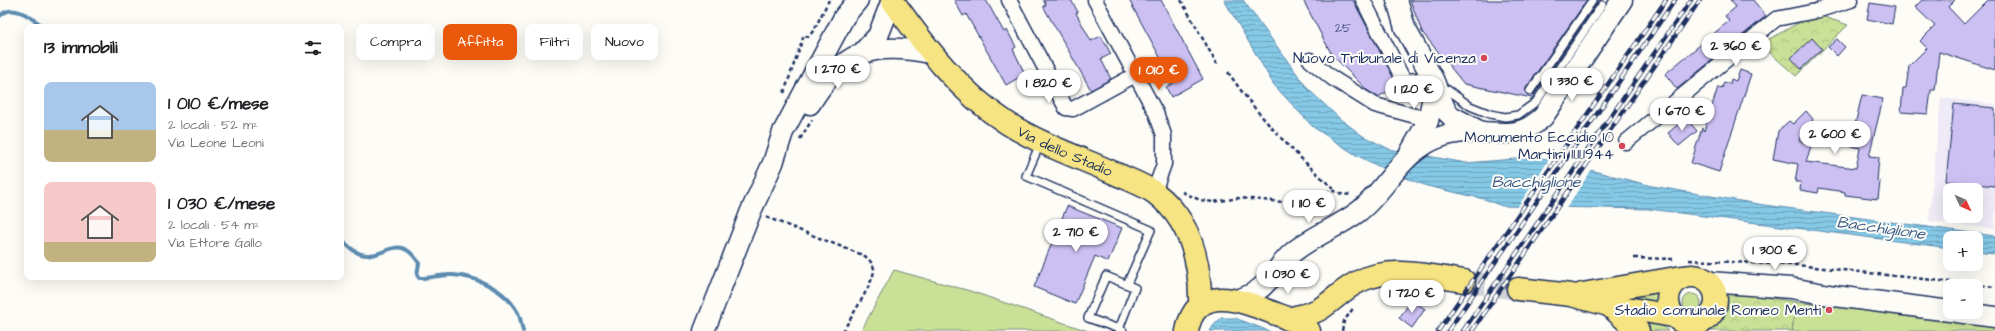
<!DOCTYPE html>
<html lang="it">
<head>
<meta charset="utf-8">
<style>
	body { margin:0; font-family:"Architects Daughter",sans-serif; background:#f6f6f6; color:#202124; height:100vh; display:flex; flex-direction:column; font-size:15px; white-space:nowrap }
	* { box-sizing:border-box; margin:0 }
	p { font-size:13px; color:#757577 }
	.icon { flex:none; width:22px; height:22px; fill:none; stroke:currentColor; stroke-width:2; stroke-linecap:round; stroke-linejoin:round }
	.map { position:relative; flex:1; overflow:hidden }
	.drawer { position:absolute; left:24px; top:24px; width:320px; height:256px; display:flex; flex-direction:column; background:#fff; border-radius:8px; box-shadow:0 4px 16px #0002 }
	.drawer>* { flex:none }
	.banner { position:absolute; left:356px; top:24px; width:380px; height:36px; display:flex; gap:8px }
	.needle { width:26px; rotate:134deg }
	.controls { position:absolute; left:1943px; top:183px; display:grid; gap:8px }
	.controls a { display:grid; place-items:center; width:40px; height:40px; border-radius:8px; background:#fff; box-shadow:0 4px 16px #0002; font-size:20px }
	.price { position:absolute; translate:-50% -34px; padding:0 9px; border-radius:14px; background:#fff; color:#222; font-size:13px; line-height:26px; filter:drop-shadow(0 1px 2px #0008) }
	.price::after { content:''; position:absolute; left:50%; top:24px; width:12px; height:9px; margin-left:-6px; background:inherit; clip-path:polygon(0 0,100% 0,50% 100%) }
	.price.selected { background:#ea580c; color:#fff }
	ul { padding:0; list-style:none }
	li { display:flex; align-items:center; gap:12px; height:100px; padding:0 20px }
	li span { display:grid; place-items:center; flex:none; width:112px; height:80px; border-radius:8px; color:#555 }
	li>.icon { margin-inline-start:auto }
	span .icon { width:48px; height:48px; fill:#fffc; stroke-width:1 }
	li b { font-size:17px }
	h2 { display:flex; justify-content:space-between; align-items:center; height:48px; padding:0 20px; font-size:17px }
	.tag { padding:0 14px; border-radius:8px; background:#fff; box-shadow:0 4px 16px #0002; font-size:14px; line-height:36px }
	.tag.selected { background:#ea580c; color:#fff }
	.map>svg:first-child { display:block }
	.built { fill:#eeeaf6; fill-rule:evenodd }
	.grass { fill:#cae096; stroke:#72887a }
	.park { fill:url(#park-crowns); stroke:#72887a }
	.water { fill:url(#water-rules); stroke:#5b8bb0 }
	.pier { fill:#fdfcf7 }
	.lines { fill:none; stroke-linecap:round; stroke-linejoin:round }
	.stream { stroke:#5b8bb0; stroke-width:4 }
	.building { fill:#ccc0f2; stroke:#1b2f5e }
	.primary-tunnel { stroke:#d0d3d8; stroke-width:22; stroke-dasharray:22 11; stroke-linecap:butt }
	.lane-casing { stroke:#1b2f5e; stroke-width:10 }
	.street-casing { stroke:#1b2f5e; stroke-width:17 }
	.secondary-casing { stroke:#1b2f5e; stroke-width:23 }
	.primary-casing { stroke:#1b2f5e; stroke-width:25 }
	.path { stroke:#1b2f5e; stroke-width:2.5; stroke-dasharray:4 3; stroke-linecap:butt }
	.lane { stroke:#fdfcf7; stroke-width:7 }
	.street { stroke:#fdfcf7; stroke-width:14 }
	.secondary { stroke:#fdfcf7; stroke-width:20 }
	.primary { stroke:#f6e381; stroke-width:22 }
	.rail-casing { stroke:#1b2f5e; stroke-width:4.5 }
	.rail { stroke:#fdfcf7; stroke-width:3; stroke-dasharray:9; stroke-linecap:butt }
	.poi-dot { fill:#d1495b; stroke:#fdfcf7; stroke-width:1.5 }
	.labels { text-anchor:middle; dominant-baseline:central; stroke-width:4; stroke-linejoin:round; paint-order:stroke }
	.number-label { font-size:13px; fill:#475383 }
	.poi-label { font-size:15px; fill:#1b2f5e; stroke:#fdfcf7; text-anchor:end }
	.street-label { font-size:15px; fill:#1b2f5e; stroke:#fdfcf7 }
	.water-label { font-size:16px; font-style:italic; fill:#3b5d87; stroke:#fdfcf7 }
</style>
</head>
<body>
<div class="map">
<svg width="1995" height="331" viewBox="0 0 1995 331">
	<defs>
		<pattern id="park-crowns" width="20" height="18" patternUnits="userSpaceOnUse"><rect width="20" height="18" fill="#cae096"/><path d="M2 6a3 3 0 1 1 6 0M12 15a3 3 0 1 1 6 0" fill="none" stroke="#adc084"/></pattern>
		<pattern id="water-rules" width="6" height="5" patternUnits="userSpaceOnUse"><rect width="6" height="5" fill="#86c9e7"/><path d="M0 2.5h6" fill="none" stroke="#6da4be"/></pattern>
	</defs>
	<rect width="100%" height="100%" fill="#fdfcf7"/>
	<filter id="ink" filterUnits="userSpaceOnUse"><feTurbulence type="fractalNoise" baseFrequency=".025" numOctaves="2"/><feDisplacementMap in="SourceGraphic" scale="8" xChannelSelector="R" yChannelSelector="G"/><feConvolveMatrix kernelMatrix="1 2 1 2 8 2 1 2 1" color-interpolation-filters="sRGB"/></filter>
	<g filter="url(#ink)">
		<path class="built" d="M1941 98 1995 104V229L1929 221ZM1950 190H1976V216H1950Z"/>
		<path class="grass" d="M894 270 970 291 1088 331H861Z
			M1662 291 1659 306 1611 301Z
			M1683 303a9 9 0 1 1 18 0a9 9 0 1 1-18 0Z
			M1796 302 1995 326V331H1792Z
			M1637 321 1661 325 1668 331H1647Z"/>
		<path class="park" d="M1815 14 1848 25 1796 76 1760 44Z
			M1747 294 1796 302 1792 331H1708L1726 310 1724 295Z"/>
		<path class="water" d="M1224 0H1243L1308 89 1340 119 1363 136 1389 149 1466 163 1539 157 1652 186 1764 205 1995 236V254L1976 252V238H1950V248L1649 209 1502 206 1484 199 1427 186 1388 171 1356 155 1313 127 1274 85Z
			M1221 318H1235L1269 331H1210L1214 325Z"/>
		<path class="pier" d="M1550 158 1592 169 1565 210 1517 208Z"/>
		<g class="lines">
			<path class="stream" d="M0 16C13 2 32 18 44 27
				M341 239C347 245 353 252 361 254 384 261 398 230 419 263L417 275 419 278C428 279 441 274 453 275 478 277 506 290 518 313 521 318 521 325 523 331"/>
		</g>
		<path class="building" d="M954 0H986L1004 32 1007 30 1016 47 1013 49 1025 74 1006 85 966 14 963 16Z
			M1043 0H1071L1078 12 1076 13 1091 41 1101 36 1111 54 1101 59 1111 79 1091 90 1043 6 1046 5Z
			M1129 0H1161L1203 79 1171 97 1166 87 1174 83Z
			M1303 0H1353L1398 86 1378 97 1368 91 1332 55Z
			M1410 0H1587L1526 88V93L1530 96 1534 94 1598 0H1602L1598 2 1532 98 1464 84 1422 32Z
			M1730 0H1753L1766 16 1677 89 1665 74 1729 21 1725 16 1736 7Z
			M1922 0H1955L1948 7 1964 24 1988 0H1995V70L1939 52 1935 90H1931L1928 114 1901 112 1903 88H1906L1909 66 1927 48 1920 41 1935 26 1915 7Z
			M1870 3 1895 7 1892 24 1867 19Z
			M1812 38 1822 49 1801 69 1791 58Z
			M1837 39 1845 47 1837 56 1828 47Z
			M1740 70 1751 74 1719 172 1691 163 1702 128 1704 131 1718 87 1722 88 1724 82 1730 84 1731 79 1736 81Z
			M1862 95 1883 99 1869 156 1879 157 1877 181 1880 182 1878 199 1845 195V192L1819 188 1818 193 1800 190 1801 182H1795L1798 164 1773 159 1778 131 1789 121 1793 124 1806 111 1813 119 1808 133 1799 140 1811 146 1806 162 1856 168 1860 148 1850 146Z
			M1954 104 1995 108V186L1946 181Z
			M1686 118 1697 131 1679 146 1668 133Z
			M1067 206 1122 228 1108 262 1095 256 1075 304 1034 287Z
			M1412 300 1425 309 1412 328 1399 318Z"/>
		<g class="lines">
			<path class="primary-tunnel" d="M1464 281 1518 289"/>
			<g class="lane-casing">
				<path id="lane" d="M1440 87 1448 90 1470 106 1490 114 1505 117 1518 115 1536 102 1602 5
					M1530 91 1593 0
					M1040 144 1026 176 1151 230 1127 284
					M1119 329 1135 288 1106 276 1088 318 1119 329 1123 331"/>
			</g>
			<g class="street-casing">
				<path id="street" d="M1009 0 1066 108 1073 109 1135 75
					M1095 0 1156 113 1164 135V164L1154 192
					M1363 0 1404 81 1433 79
					M1310 60 1332 78 1375 105 1419 117
					M1626 142 1776 19 1816 11 1851 0"/>
			</g>
			<g class="secondary-casing">
				<path id="secondary" d="M1397 0 1405 28 1433 79 1446 111 1451 116 1481 132
					M862 53 878 36 892 0
					M810 104C841 52 871 41 930 53
					M1410 153 1428 121 1435 86
					M1709 282 1791 288 1835 296 1950 311
					M1237 300C1269 290 1270 274 1291 254 1310 237 1337 228 1358 212 1382 194 1395 164 1421 147 1438 135 1460 131 1481 132 1508 133 1521 137 1543 117L1622 0
					M1956 312 1995 317
					M704 331 751 211 773 163 783 132 844 17 858 0"/>
			</g>
			<g class="primary-casing">
				<g id="primary">
					<path id="s1" d="M892 0C925 46 959 92 1007 123 1040 144 1078 157 1114 173 1127 179 1143 184 1155 193 1191 220 1201 264 1200 306"/>
					<circle cx="1692" cy="300" r="24"/>
					<path d="M1518 289 1571 295 1609 305 1673 316"/>
					<path d="M1582 294 1682 277"/>
					<path d="M1609 305 1638 331"/>
					<path d="M1288 319C1299 316 1314 314 1323 307 1335 299 1345 288 1358 282 1391 265 1430 276 1464 281"/>
					<path d="M1187 331C1196 283 1240 300 1271 312 1284 317 1299 321 1309 331"/>
				</g>
			</g>
			<path class="path" d="M1181 0 1217 64
				M1228 72C1259 118 1294 153 1335 190
				M784 93 804 35 808 37 814 30 829 0
				M800 139 812 120
				M1182 192 1200 200 1213 202 1240 198 1283 202 1316 193 1335 191 1344 195 1351 194
				M766 217 865 256C869 260 873 263 874 269 875 280 850 319 843 331
				M1634 258 1674 259
				M1689 260 1797 265 1995 287
				M1342 331 1344 321 1354 307"/>
			<use href="#lane" class="lane"/>
			<use href="#street" class="street"/>
			<use href="#secondary" class="secondary"/>
			<use href="#primary" class="primary"/>
			<g class="rail-casing">
				<path id="rail" d="M1438 331 1666 0
					M1448 331 1675 0
					M1463 331 1691 0
					M1472 331 1700 0"/>
			</g>
			<use href="#rail" class="rail"/>
		</g>
	</g>
	<g class="poi-dot">
		<circle cx="1484" cy="58" r="4"/>
		<circle cx="1622" cy="146" r="4"/>
		<circle cx="1829" cy="310" r="4"/>
	</g>
	<g class="labels">
		<g class="number-label">
			<text x="1343" y="28">25</text>
		</g>
		<g class="poi-label">
			<text x="1476" y="58">Nuovo Tribunale di Vicenza</text>
			<text x="1614" y="137">Monumento Eccidio 10<tspan x="1614" dy="17">Martiri 11.11.1944</tspan></text>
			<text x="1821" y="310">Stadio comunale Romeo Menti</text>
		</g>
		<g class="street-label">
			<text stroke="none"><textPath href="#s1" startOffset="234">Via dello Stadio</textPath></text>
		</g>
		<g class="water-label">
			<text x="1536" y="182">Bacchiglione</text>
			<text transform="translate(1881 228) rotate(8)">Bacchiglione</text>
		</g>
	</g>
</svg>
<div class="controls">
<a><svg class="needle" viewBox="-14 -14 28 28"><path d="M0-13l5 13h-10z" fill="#e53935"/><path d="M0 13l5-13h-10z" fill="#757577"/></svg></a>
<a>+</a>
<a>−</a>
</div>
<b class="price" style="left:1736px;top:67px">2 360 €</b>
<b class="price" style="left:838px;top:90px">1 270 €</b>
<b class="price selected" style="left:1159px;top:91px">1 010 €</b>
<b class="price" style="left:1572px;top:102px">1 330 €</b>
<b class="price" style="left:1049px;top:104px">1 820 €</b>
<b class="price" style="left:1414px;top:110px">1 120 €</b>
<b class="price" style="left:1682px;top:132px">1 670 €</b>
<b class="price" style="left:1835px;top:155px">2 600 €</b>
<b class="price" style="left:1309px;top:224px">1 110 €</b>
<b class="price" style="left:1076px;top:253px">2 710 €</b>
<b class="price" style="left:1775px;top:271px">1 300 €</b>
<b class="price" style="left:1288px;top:295px">1 030 €</b>
<b class="price" style="left:1412px;top:314px">1 720 €</b>
<div class="banner">
<a class="tag">Compra</a>
<a class="tag selected">Affitta</a>
<a class="tag">Filtri</a>
<a class="tag">Nuovo</a>
</div>
<section class="drawer">
<h2>13 immobili<svg class="icon" aria-label="filters" viewBox="0 0 24 24"><path d="M4 7h16M4 17h16"/><circle cx="9" cy="7" r="2"/><circle cx="15" cy="17" r="2"/></svg></h2>
<ul>
<li><span style="background:linear-gradient(#a9c7e8 60%,#c2b280 0)"><svg class="icon" aria-label="home" viewBox="0 0 24 24"><path d="M3 11l9-7 9 7M6 9v11h12V9"/></svg></span><div><b>1 010 €/mese</b><p>2 locali · 52 m²</p><p>Via Leone Leoni</p></div></li>
<li><span style="background:linear-gradient(#f6c9c9 75%,#c2b280 0)"><svg class="icon" aria-label="home" viewBox="0 0 24 24"><path d="M3 11l9-7 9 7M6 9v11h12V9"/></svg></span><div><b>1 030 €/mese</b><p>2 locali · 54 m²</p><p>Via Ettore Gallo</p></div></li>
</ul>
</section>
</div>
</body>
</html>
